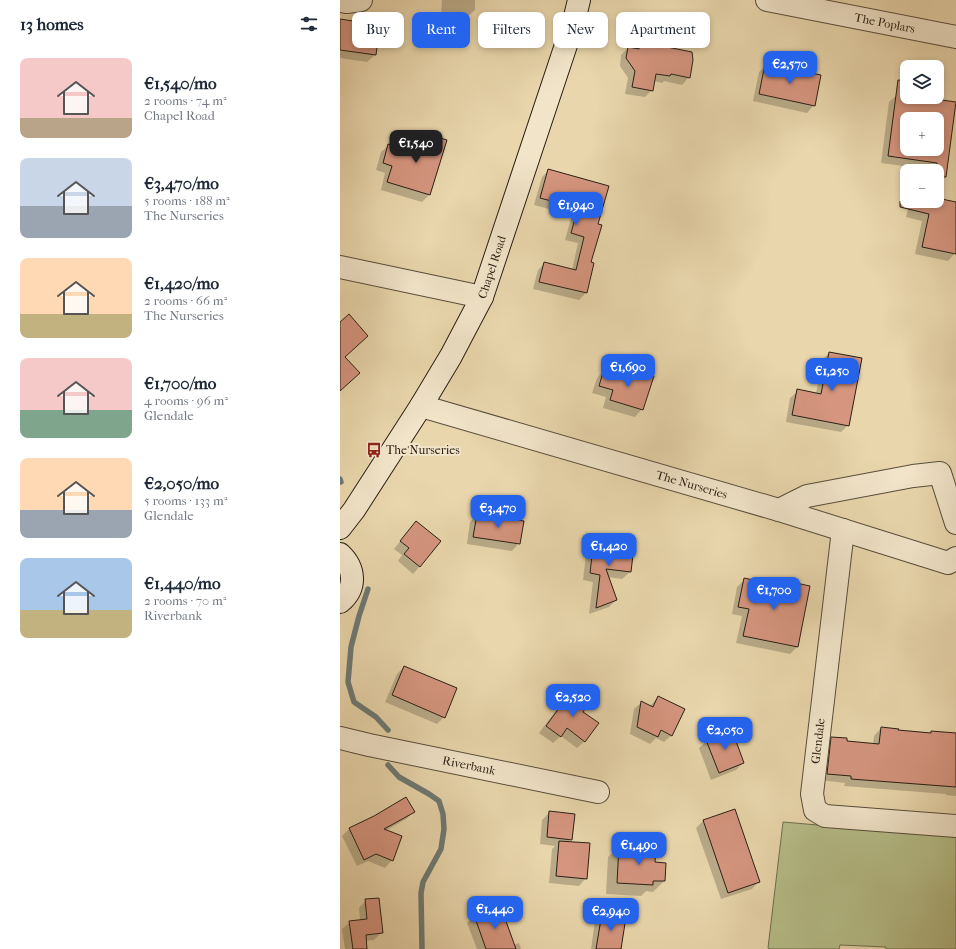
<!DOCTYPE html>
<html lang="en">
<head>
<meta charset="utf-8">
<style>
	body { margin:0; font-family:"IM FELL French Canon",serif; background:#f6f6f7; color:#1f2937; height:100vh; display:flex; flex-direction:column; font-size:15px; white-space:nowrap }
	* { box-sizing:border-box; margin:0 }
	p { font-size:13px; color:#747a83 }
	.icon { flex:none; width:22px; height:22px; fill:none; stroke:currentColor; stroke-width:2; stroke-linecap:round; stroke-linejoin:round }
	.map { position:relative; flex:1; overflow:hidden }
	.panel { display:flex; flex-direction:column; background:#fff; width:340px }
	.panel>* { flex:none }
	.guide { position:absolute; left:12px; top:12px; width:380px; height:36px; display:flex; gap:8px }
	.buttons { position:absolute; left:560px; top:60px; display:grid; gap:8px }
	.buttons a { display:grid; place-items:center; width:44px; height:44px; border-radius:8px; background:#fff; box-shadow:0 2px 6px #0003; font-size:20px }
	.price { position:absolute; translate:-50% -34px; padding:0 9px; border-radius:8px; background:#2563eb; color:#fff; font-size:13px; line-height:26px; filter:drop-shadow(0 1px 2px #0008) }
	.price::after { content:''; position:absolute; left:50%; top:24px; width:12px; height:9px; margin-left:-6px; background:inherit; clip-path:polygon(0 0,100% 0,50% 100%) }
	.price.active { background:#222; color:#fff }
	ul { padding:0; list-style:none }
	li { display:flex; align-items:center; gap:12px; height:100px; padding:0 20px }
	li span { display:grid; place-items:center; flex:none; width:112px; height:80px; border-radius:8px; color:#555 }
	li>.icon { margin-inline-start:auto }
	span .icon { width:48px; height:48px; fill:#fffc; stroke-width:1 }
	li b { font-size:17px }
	h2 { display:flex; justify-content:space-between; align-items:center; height:48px; padding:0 20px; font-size:17px }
	.chip { padding:0 14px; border-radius:8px; background:#fff; box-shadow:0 2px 6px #0003; font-size:14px; line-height:36px }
	.chip.active { background:#2563eb; color:#fff }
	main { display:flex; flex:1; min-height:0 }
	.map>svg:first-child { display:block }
	.green { fill:#b6be89; stroke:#6f6f4f }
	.shadow { fill:#0003; fill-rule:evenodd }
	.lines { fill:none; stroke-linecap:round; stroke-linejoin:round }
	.stream { stroke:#6e7a74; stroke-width:5.5 }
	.building { fill:#d5957f; stroke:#282015; fill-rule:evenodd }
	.street-casing { stroke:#584e3b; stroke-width:24 }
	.secondary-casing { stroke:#282015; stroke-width:24 }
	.street { stroke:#f1e4c9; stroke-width:22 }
	.secondary { stroke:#f1e4c9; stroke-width:22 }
	.labels { text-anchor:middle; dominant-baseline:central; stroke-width:4; stroke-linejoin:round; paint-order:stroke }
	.street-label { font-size:12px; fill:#282015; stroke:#f1e4c9 }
	.poi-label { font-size:12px; fill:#282015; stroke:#f1e4c9; text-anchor:start }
</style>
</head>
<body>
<main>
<section class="panel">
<h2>13 homes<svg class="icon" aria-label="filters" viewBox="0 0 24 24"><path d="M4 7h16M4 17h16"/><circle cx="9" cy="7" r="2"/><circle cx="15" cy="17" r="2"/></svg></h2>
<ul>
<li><span style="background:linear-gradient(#f6c9c9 75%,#b9a48a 0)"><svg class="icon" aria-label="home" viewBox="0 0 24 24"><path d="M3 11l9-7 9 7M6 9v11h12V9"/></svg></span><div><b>€1,540/mo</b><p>2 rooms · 74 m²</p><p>Chapel Road</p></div></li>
<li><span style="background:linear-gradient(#c9d6e8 60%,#9aa5b1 0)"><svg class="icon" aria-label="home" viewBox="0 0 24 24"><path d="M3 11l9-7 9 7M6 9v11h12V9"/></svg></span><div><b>€3,470/mo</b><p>5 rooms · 188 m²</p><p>The Nurseries</p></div></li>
<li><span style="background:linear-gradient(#ffd9b3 70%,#c2b280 0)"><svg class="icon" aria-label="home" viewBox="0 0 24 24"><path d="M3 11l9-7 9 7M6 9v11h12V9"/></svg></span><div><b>€1,420/mo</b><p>2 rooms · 66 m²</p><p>The Nurseries</p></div></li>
<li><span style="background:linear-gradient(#f6c9c9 65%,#7fa58c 0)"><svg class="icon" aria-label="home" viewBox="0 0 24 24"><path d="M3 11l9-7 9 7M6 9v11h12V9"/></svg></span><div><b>€1,700/mo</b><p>4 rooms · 96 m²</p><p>Glendale</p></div></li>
<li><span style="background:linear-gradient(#ffd9b3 65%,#9aa5b1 0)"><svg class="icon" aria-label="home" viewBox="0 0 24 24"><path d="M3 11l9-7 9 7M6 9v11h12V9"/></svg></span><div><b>€2,050/mo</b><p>5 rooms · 133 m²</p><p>Glendale</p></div></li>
<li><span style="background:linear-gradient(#a9c7e8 65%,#c2b280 0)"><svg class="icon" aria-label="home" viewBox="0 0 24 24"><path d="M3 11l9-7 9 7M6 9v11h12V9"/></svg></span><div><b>€1,440/mo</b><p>2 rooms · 70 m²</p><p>Riverbank</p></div></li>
</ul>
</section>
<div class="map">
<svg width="616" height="949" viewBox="0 0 616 949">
	<rect width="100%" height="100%" fill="#e9d6ac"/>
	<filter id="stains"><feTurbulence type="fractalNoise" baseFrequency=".005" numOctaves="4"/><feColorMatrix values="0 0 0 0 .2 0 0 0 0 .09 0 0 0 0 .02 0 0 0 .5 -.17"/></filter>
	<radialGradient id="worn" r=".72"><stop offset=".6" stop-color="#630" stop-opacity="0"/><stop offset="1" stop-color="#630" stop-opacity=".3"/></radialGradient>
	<path class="green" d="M443 822 616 837V949H546V947L500 945 499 949H431L428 948Z"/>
	<path class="shadow" d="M102 0H135V10L127 17 101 16Z
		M0 20 35 55 27 62 0 58Z
		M301 41 321 47 349 77 342 85 324 81 322 83 314 81 312 90 305 97 285 94 288 78 280 66 281 55 288 48 294 49Z
		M426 65 474 105 467 113 413 101 419 72Z
		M557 95 615 103 600 171 541 163 549 102ZM567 119H597V149H567Z
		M83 134 90 194 82 202 41 190 45 173 36 170 41 152 49 145 73 152 76 141Z
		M209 170 257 224 250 263 252 264 246 293 239 300 193 289 198 270 204 264 232 270 238 243 225 240 232 215 194 205 202 177Z
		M597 199 616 203V251L615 253 608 261 575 254 582 221 566 217 570 201H597Z
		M489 353 508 425 501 432 446 422 450 398 458 391 476 394 482 360Z
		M264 370 290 378 296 372 302 409 295 417 263 408 266 397 252 393 257 378Z
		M137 515 179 543 172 551 127 544 130 522Z
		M76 522 80 566 73 574 58 561 62 555 54 549 69 530Z
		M254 540 290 572 282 579 268 577 276 600 269 607 249 614 253 582 243 580 247 546Z
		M405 579 433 585 437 581 457 647 450 654 396 643 402 616 392 614 397 587Z
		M64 667 104 717 97 724 45 702 57 674Z
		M233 690 241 712 245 741 237 748 221 736 213 743 199 733 226 697Z
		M318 697 332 735 324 742 316 738 310 744 290 734 294 709 302 702 310 706Z
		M541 728 557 731 589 734 591 732 616 752V796L606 795V794L504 786 505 783 480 780 484 745 492 738 506 742 533 745 534 736Z
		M367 741 403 763 396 770 371 780 359 748Z
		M394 810 419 881 412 889 381 899 356 828 363 821Z
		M74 811 66 819 45 831 52 860 45 868 28 861 17 866 2 836 10 828Z
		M210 812 231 839 228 842 246 878 239 886 209 883 212 849 215 846 200 844 202 820Z
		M279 846 314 863 324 881 313 892 306 891 301 896 266 894 268 857Z
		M26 900 42 932 34 940 25 941 26 949H5L2 929 10 922 20 921 19 908Z
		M262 914 280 949H251L255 921Z
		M134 916 173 945 179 943 181 949H137L127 923Z"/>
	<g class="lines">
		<path class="stream" d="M0 479 1 482
			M28 589 19 616 11 647 8 682 14 702 36 717 48 730
			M48 765 59 777 89 794 99 801 103 814 104 829 101 849 83 882 81 893 82 949"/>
	</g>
	<path class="building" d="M0 19 40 25 36 55 0 50Z
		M301 40 323 44 322 46 352 52 353 60 350 78 331 74 330 76 316 74 313 91 292 87 295 71 286 58 288 47 299 49Z
		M425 64 481 75 475 106 419 94Z
		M558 80 567 81V97H580L616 102 606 177H597V163L548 156ZM567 119H597V149H567Z
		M83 133 107 140 90 195 47 182 52 166 43 163 48 144 77 152Z
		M208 169 269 186 258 224 262 225 251 262 254 263 247 293 199 282 204 262 236 270 244 237 231 233 238 208 200 198Z
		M597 198 616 202V254L582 247 589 214 560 207V201H597Z
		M9 314 28 336 5 357 20 373 0 391V322Z
		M489 352 522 358 509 426 452 415 457 389 481 394Z
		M264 369 294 378 296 371 314 376 303 410 270 400 273 390 259 386Z
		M137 514 184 521 180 544 133 537Z
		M76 521 101 541 80 567 64 554 69 548 60 541Z
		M254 538 255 540 294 546 291 572 266 569 277 600 256 608 260 575 250 573Z
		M404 578 436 585 437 579 470 586 458 647 403 636 409 609 398 607Z
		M64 666 117 688 105 718 52 695Z
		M233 689 250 701 243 712 259 723 245 742 227 728 221 737 206 726Z
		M318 696 345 709 332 736 321 730 318 737 297 727 301 701 313 707Z
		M541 727 559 729 558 730 591 733V731L616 733V787L511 779V776L487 774 491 737 507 738V741L539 744Z
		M392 730 404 763 379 773 366 740Z
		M66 797 75 812 44 829 62 836 53 861 36 854 24 860 9 828 34 816Z
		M395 809 420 882 388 893 363 820Z
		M209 811 235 814 232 840 207 837Z
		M219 841 250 843 247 879 216 876Z
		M279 845 316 847 315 862 326 863 325 881H313V885L277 883Z
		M39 898 43 933 26 935 27 949H13L9 921 27 919 25 899Z
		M160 906 167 924 176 949H146L134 915Z
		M262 913 286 917 281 949H256Z"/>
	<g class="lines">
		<g class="street-casing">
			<g id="street">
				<path id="s1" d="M427 0 616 37"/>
				<path d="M0 1 7 2 21 0"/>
				<path d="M0 267 142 297"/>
				<path id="s2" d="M81 406 439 510 608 563 616 558"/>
				<path d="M439 510 467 496 573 476 600 473 616 523"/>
				<path d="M503 530 472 794 475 810 485 816 616 826"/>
				<path id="s3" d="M0 738 29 745 258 792"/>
			</g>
		</g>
		<g class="secondary-casing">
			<g id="secondary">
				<path id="s4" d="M0 528 14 510 81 406 111 356 142 297 234 21 239 0"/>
				<path d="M0 554C15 568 17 588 0 602"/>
			</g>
		</g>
		<use href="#street" class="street"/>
		<use href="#secondary" class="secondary"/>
	</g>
	<defs>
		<g id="bus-bare" transform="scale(1.2)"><path d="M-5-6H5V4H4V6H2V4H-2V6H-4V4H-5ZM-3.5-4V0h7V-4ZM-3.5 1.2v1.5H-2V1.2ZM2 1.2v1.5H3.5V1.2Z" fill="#8f2418" stroke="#f1e4c9" stroke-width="2.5" paint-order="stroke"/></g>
	</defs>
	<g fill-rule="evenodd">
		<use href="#bus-bare" x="34" y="450"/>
	</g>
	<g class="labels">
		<g class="street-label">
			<text stroke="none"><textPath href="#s1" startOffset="120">The Poplars</textPath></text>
			<text stroke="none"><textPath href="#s4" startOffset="303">Chapel Road</textPath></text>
			<text stroke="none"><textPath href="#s2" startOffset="282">The Nurseries</textPath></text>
			<text transform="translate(478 741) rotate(-83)">Glendale</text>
			<text stroke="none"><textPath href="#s3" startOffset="132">Riverbank</textPath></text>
		</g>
		<g class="poi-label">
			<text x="46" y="450">The Nurseries</text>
		</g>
	</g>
	<rect width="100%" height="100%" filter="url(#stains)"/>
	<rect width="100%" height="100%" fill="url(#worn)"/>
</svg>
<div class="buttons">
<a><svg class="icon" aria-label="layers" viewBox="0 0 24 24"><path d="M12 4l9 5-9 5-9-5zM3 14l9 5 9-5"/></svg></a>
<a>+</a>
<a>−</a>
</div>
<b class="price" style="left:450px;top:85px">€2,570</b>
<b class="price active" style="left:76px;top:164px">€1,540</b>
<b class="price" style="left:236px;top:226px">€1,940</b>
<b class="price" style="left:288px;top:388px">€1,690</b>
<b class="price" style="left:492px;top:392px">€1,250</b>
<b class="price" style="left:158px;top:529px">€3,470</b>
<b class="price" style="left:269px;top:567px">€1,420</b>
<b class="price" style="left:434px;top:611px">€1,700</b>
<b class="price" style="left:233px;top:718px">€2,520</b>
<b class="price" style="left:385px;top:751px">€2,050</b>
<b class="price" style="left:299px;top:866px">€1,490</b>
<b class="price" style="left:155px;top:930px">€1,440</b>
<b class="price" style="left:271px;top:932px">€2,940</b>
<div class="guide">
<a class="chip">Buy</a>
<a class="chip active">Rent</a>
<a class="chip">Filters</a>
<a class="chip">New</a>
<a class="chip">Apartment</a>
</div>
</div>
</main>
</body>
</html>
